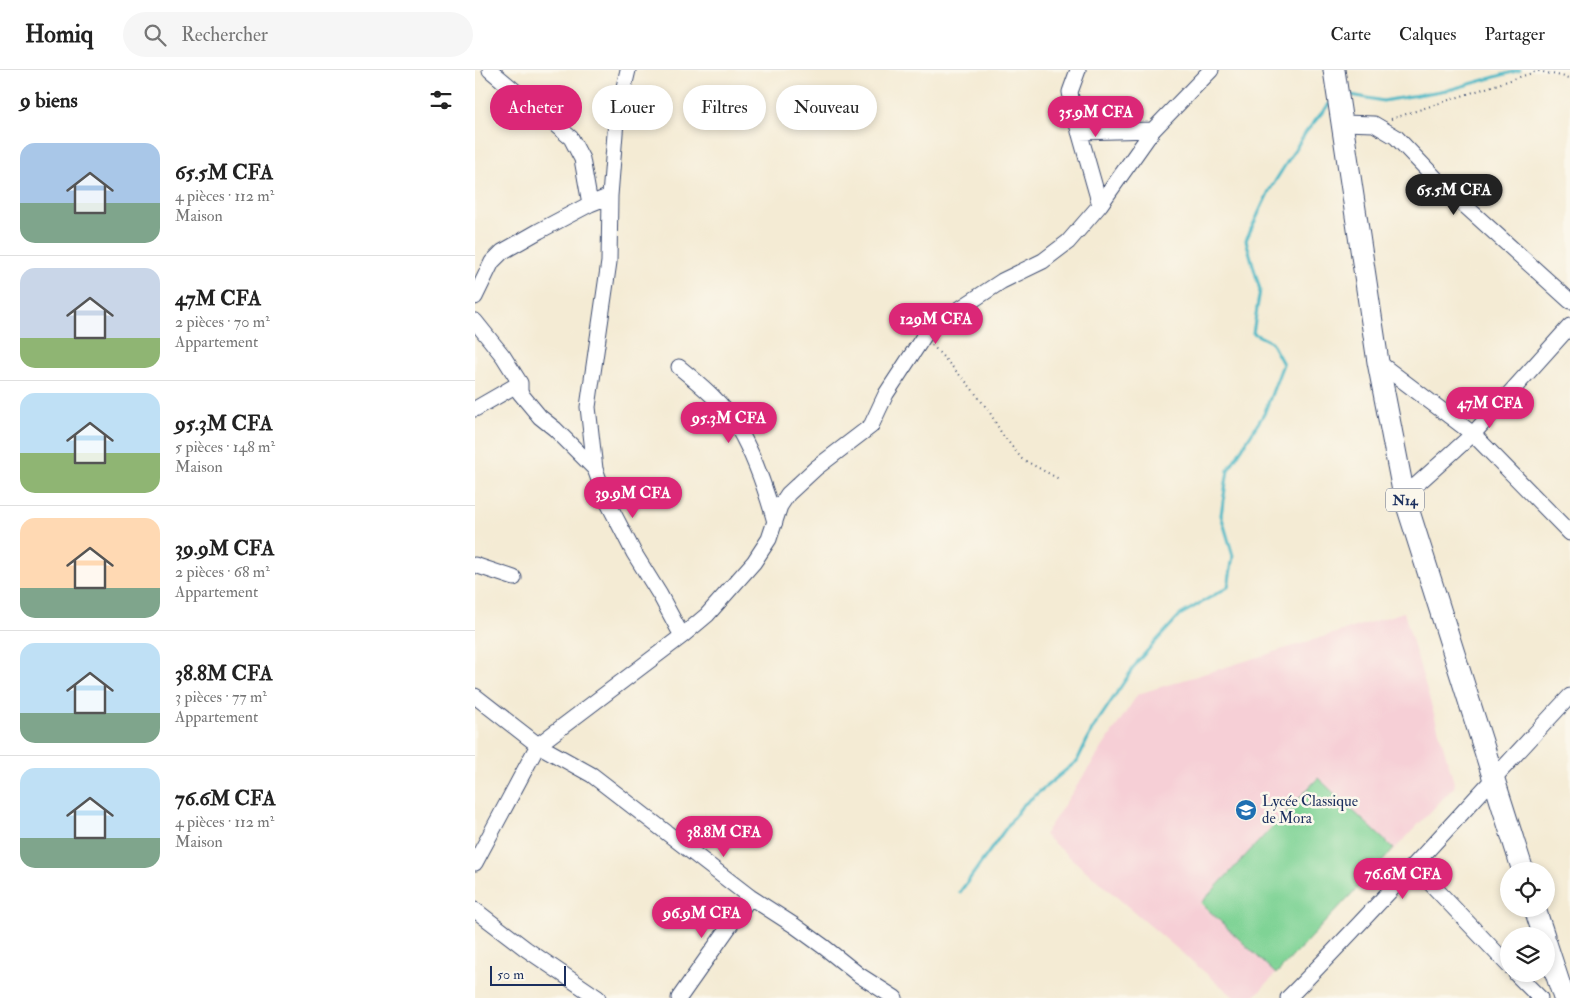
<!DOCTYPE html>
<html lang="fr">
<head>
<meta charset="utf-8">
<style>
	body { margin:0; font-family:"IM FELL Double Pica",serif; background:#f6f6f6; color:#222; height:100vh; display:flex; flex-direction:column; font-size:19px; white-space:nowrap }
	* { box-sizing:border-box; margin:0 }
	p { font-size:16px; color:#767676 }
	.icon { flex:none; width:28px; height:28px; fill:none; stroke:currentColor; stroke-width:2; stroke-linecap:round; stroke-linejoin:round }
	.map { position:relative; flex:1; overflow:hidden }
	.side { display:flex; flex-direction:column; background:#fff; width:475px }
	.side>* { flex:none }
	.guide { position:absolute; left:15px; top:15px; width:475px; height:45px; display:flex; gap:10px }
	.controls { position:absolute; left:1025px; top:792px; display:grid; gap:10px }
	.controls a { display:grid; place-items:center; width:55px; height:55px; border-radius:50%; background:#fff; box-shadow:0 2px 8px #0003; font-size:25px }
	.scale { position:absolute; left:15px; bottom:12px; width:76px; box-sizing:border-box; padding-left:5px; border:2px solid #1b2f5e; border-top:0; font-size:14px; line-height:18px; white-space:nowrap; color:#1b2f5e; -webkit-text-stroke:4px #fbf7ec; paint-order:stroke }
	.price { position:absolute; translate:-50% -42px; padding:0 11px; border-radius:18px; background:#db2777; color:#fff; font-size:16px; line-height:32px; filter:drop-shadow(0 1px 2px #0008) }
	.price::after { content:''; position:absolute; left:50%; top:30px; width:15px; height:11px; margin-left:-8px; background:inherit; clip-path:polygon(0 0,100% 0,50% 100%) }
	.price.selected { background:#222; color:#fff }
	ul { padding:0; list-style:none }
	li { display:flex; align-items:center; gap:15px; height:125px; padding:0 20px }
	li+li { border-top:1px solid #e0e0e0 }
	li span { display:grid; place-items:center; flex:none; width:140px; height:100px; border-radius:15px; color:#555 }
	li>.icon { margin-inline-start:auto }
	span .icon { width:60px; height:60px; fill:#fffc; stroke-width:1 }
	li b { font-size:21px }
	h2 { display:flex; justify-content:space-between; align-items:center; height:60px; padding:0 20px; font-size:21px }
	.pill { padding:0 18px; border-radius:22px; background:#fff; box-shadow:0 2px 8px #0003; font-size:18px; line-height:45px }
	.pill.selected { background:#db2777; color:#fff }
	header { display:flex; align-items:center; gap:30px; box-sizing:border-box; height:70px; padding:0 25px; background:#fff; border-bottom:1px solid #e0e0e0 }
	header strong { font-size:24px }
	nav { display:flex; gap:28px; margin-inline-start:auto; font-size:18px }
	.search { width:350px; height:45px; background:#f6f6f6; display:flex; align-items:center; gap:12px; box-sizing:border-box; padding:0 18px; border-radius:28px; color:#767676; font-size:19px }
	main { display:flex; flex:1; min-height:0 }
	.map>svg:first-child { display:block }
	.built { fill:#f6cfd6 }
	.pitch { fill:#7fd395; stroke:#4d817a }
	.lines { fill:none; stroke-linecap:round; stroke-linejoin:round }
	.stream { stroke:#4bb8c6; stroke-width:3 }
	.minor-casing { stroke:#3c4b70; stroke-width:17 }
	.highway-casing { stroke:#3c4b70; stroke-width:23 }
	.path { stroke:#3c4b70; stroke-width:2; stroke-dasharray:1 4; stroke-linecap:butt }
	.minor { stroke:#fff; stroke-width:15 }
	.highway { stroke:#fff; stroke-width:21 }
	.labels { text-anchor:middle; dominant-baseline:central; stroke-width:5; stroke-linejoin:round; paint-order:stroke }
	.shield { fill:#fbf7ec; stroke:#5e6b89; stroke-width:1 }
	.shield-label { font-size:14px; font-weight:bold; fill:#1b2f5e }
	.poi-label { font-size:15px; fill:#1b2f5e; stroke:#fbf7ec; text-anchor:start }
</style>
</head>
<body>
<header>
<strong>Homiq</strong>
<div class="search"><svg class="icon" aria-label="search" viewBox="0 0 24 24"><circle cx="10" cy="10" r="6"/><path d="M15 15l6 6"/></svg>Rechercher</div>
<nav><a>Carte</a><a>Calques</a><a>Partager</a></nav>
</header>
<main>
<section class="side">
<h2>9 biens<svg class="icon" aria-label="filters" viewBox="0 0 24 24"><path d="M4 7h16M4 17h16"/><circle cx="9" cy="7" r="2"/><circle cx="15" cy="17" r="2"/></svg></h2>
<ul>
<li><span style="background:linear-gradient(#a9c7e8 60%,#7fa58c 0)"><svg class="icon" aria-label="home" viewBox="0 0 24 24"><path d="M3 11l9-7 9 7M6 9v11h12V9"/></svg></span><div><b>65.5M CFA</b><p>4 pièces · 112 m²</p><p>Maison</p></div></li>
<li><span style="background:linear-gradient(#c9d6e8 70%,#8fb573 0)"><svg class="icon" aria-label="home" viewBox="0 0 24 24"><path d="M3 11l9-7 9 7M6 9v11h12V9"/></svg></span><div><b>47M CFA</b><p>2 pièces · 70 m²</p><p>Appartement</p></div></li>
<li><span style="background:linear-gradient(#bfe0f5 60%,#8fb573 0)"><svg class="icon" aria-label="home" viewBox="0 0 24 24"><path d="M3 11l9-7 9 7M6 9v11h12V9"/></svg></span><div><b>95.3M CFA</b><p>5 pièces · 148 m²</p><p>Maison</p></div></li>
<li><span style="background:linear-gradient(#ffd9b3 70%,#7fa58c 0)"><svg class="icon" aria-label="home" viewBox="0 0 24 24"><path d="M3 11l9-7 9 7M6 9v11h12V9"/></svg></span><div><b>39.9M CFA</b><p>2 pièces · 68 m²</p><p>Appartement</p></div></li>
<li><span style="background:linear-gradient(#bfe0f5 70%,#7fa58c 0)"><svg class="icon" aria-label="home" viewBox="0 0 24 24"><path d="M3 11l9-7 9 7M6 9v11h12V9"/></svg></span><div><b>38.8M CFA</b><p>3 pièces · 77 m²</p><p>Appartement</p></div></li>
<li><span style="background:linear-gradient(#bfe0f5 70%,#7fa58c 0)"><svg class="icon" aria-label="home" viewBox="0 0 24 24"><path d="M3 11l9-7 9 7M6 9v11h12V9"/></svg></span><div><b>76.6M CFA</b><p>4 pièces · 112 m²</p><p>Maison</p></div></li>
</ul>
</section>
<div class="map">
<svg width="1095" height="928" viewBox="0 0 1095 928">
	<rect width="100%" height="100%" fill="#fbf7ec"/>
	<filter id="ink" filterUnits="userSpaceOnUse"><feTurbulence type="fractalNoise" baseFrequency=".02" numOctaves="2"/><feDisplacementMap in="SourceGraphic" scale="10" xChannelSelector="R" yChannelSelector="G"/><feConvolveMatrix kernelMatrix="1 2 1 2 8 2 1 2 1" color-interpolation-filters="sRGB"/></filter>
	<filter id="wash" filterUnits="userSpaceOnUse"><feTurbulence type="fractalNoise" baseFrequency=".0096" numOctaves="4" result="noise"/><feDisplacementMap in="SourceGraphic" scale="20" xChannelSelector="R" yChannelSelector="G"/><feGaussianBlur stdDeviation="1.12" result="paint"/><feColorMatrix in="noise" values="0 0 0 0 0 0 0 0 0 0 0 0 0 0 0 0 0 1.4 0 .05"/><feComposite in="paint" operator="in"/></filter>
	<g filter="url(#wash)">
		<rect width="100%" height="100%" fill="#f4ebd4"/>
		<path class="built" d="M929 542 980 716 778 928H760L569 765 663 624Z"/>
		<path class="pitch" d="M843 708 919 779 801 904 726 833Z"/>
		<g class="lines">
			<path class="stream" d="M871 24 908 31 977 19 1045 0
				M485 822 547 736 602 691 617 660 663 591 705 545 753 517 758 486 746 445 753 400 789 344 808 294 796 272 778 263 785 220 771 170 794 121 831 62 855 33"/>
		</g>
	</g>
	<g filter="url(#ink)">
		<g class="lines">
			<g class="minor-casing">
				<path id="minor" d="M15 0 96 68 107 89 115 134
					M603 0 595 22 598 40 625 135
					M868 53 899 54 921 67 966 114 1095 231
					M604 62 678 60
					M0 227 17 192 27 182 64 161 115 134 135 126
					M0 251 28 286 45 313V323L65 347 80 359 120 399
					M903 292 998 364 1095 463
					M204 297C226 315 249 334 263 358 280 387 291 420 300 452
					M0 339 45 313
					M929 426 998 364 1095 256
					M0 495 39 508
					M207 566 232 545 279 492 294 469 305 436 313 424 341 398 396 356 411 324 449 266 460 255 527 211 568 191 593 172 625 135 678 60 736 0
					M0 626 63 675 117 705 275 827 320 856 349 877 384 905 420 928
					M0 793 63 675 207 566 185 525 159 483 131 429 120 399 113 337 134 192 135 126 141 51 153 0
					M939 796 1034 896
					M0 840 51 879 123 928
					M1041 904 1065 928
					M204 928 275 827
					M813 928C910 830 1001 726 1095 626"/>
			</g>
			<g class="highway-casing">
				<path id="highway" d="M859 0 903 292 929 426 1048 801
					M1060 839 1069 866
					M1071 873 1089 928"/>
			</g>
			<path class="path" d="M916 49 1063 1 1095 8
				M457 275 493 314 514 341 527 364 547 389 584 409"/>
			<use href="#minor" class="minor"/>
			<use href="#highway" class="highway"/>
		</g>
	</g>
	<defs>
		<g id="school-disc" transform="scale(1.125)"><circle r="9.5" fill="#1f6fb2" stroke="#fbf7ec"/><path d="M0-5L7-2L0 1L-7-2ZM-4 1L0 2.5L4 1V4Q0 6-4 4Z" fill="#fff"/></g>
	</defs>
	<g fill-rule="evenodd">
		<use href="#school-disc" x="771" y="740"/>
	</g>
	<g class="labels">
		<rect class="shield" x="911" y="418.5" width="38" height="23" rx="4"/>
		<g class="shield-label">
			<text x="930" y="430">N14</text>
		</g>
		<g class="poi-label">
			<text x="787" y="731">Lycée Classique<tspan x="787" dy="17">de Mora</tspan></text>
		</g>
	</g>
</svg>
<div class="controls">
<a><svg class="icon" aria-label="locate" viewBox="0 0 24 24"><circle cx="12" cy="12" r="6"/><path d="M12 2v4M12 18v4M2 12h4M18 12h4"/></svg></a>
<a><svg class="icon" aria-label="layers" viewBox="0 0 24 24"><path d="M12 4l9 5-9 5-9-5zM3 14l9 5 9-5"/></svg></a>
</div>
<div class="scale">50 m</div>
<b class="price" style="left:621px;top:68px">35.9M CFA</b>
<b class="price selected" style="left:979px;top:146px">65.5M CFA</b>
<b class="price" style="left:461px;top:275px">129M CFA</b>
<b class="price" style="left:1015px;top:359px">47M CFA</b>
<b class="price" style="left:254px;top:374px">95.3M CFA</b>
<b class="price" style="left:158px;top:449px">39.9M CFA</b>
<b class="price" style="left:249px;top:788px">38.8M CFA</b>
<b class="price" style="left:928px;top:830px">76.6M CFA</b>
<b class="price" style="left:227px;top:869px">96.9M CFA</b>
<div class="guide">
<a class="pill selected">Acheter</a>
<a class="pill">Louer</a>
<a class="pill">Filtres</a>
<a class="pill">Nouveau</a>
</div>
</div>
</main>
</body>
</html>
